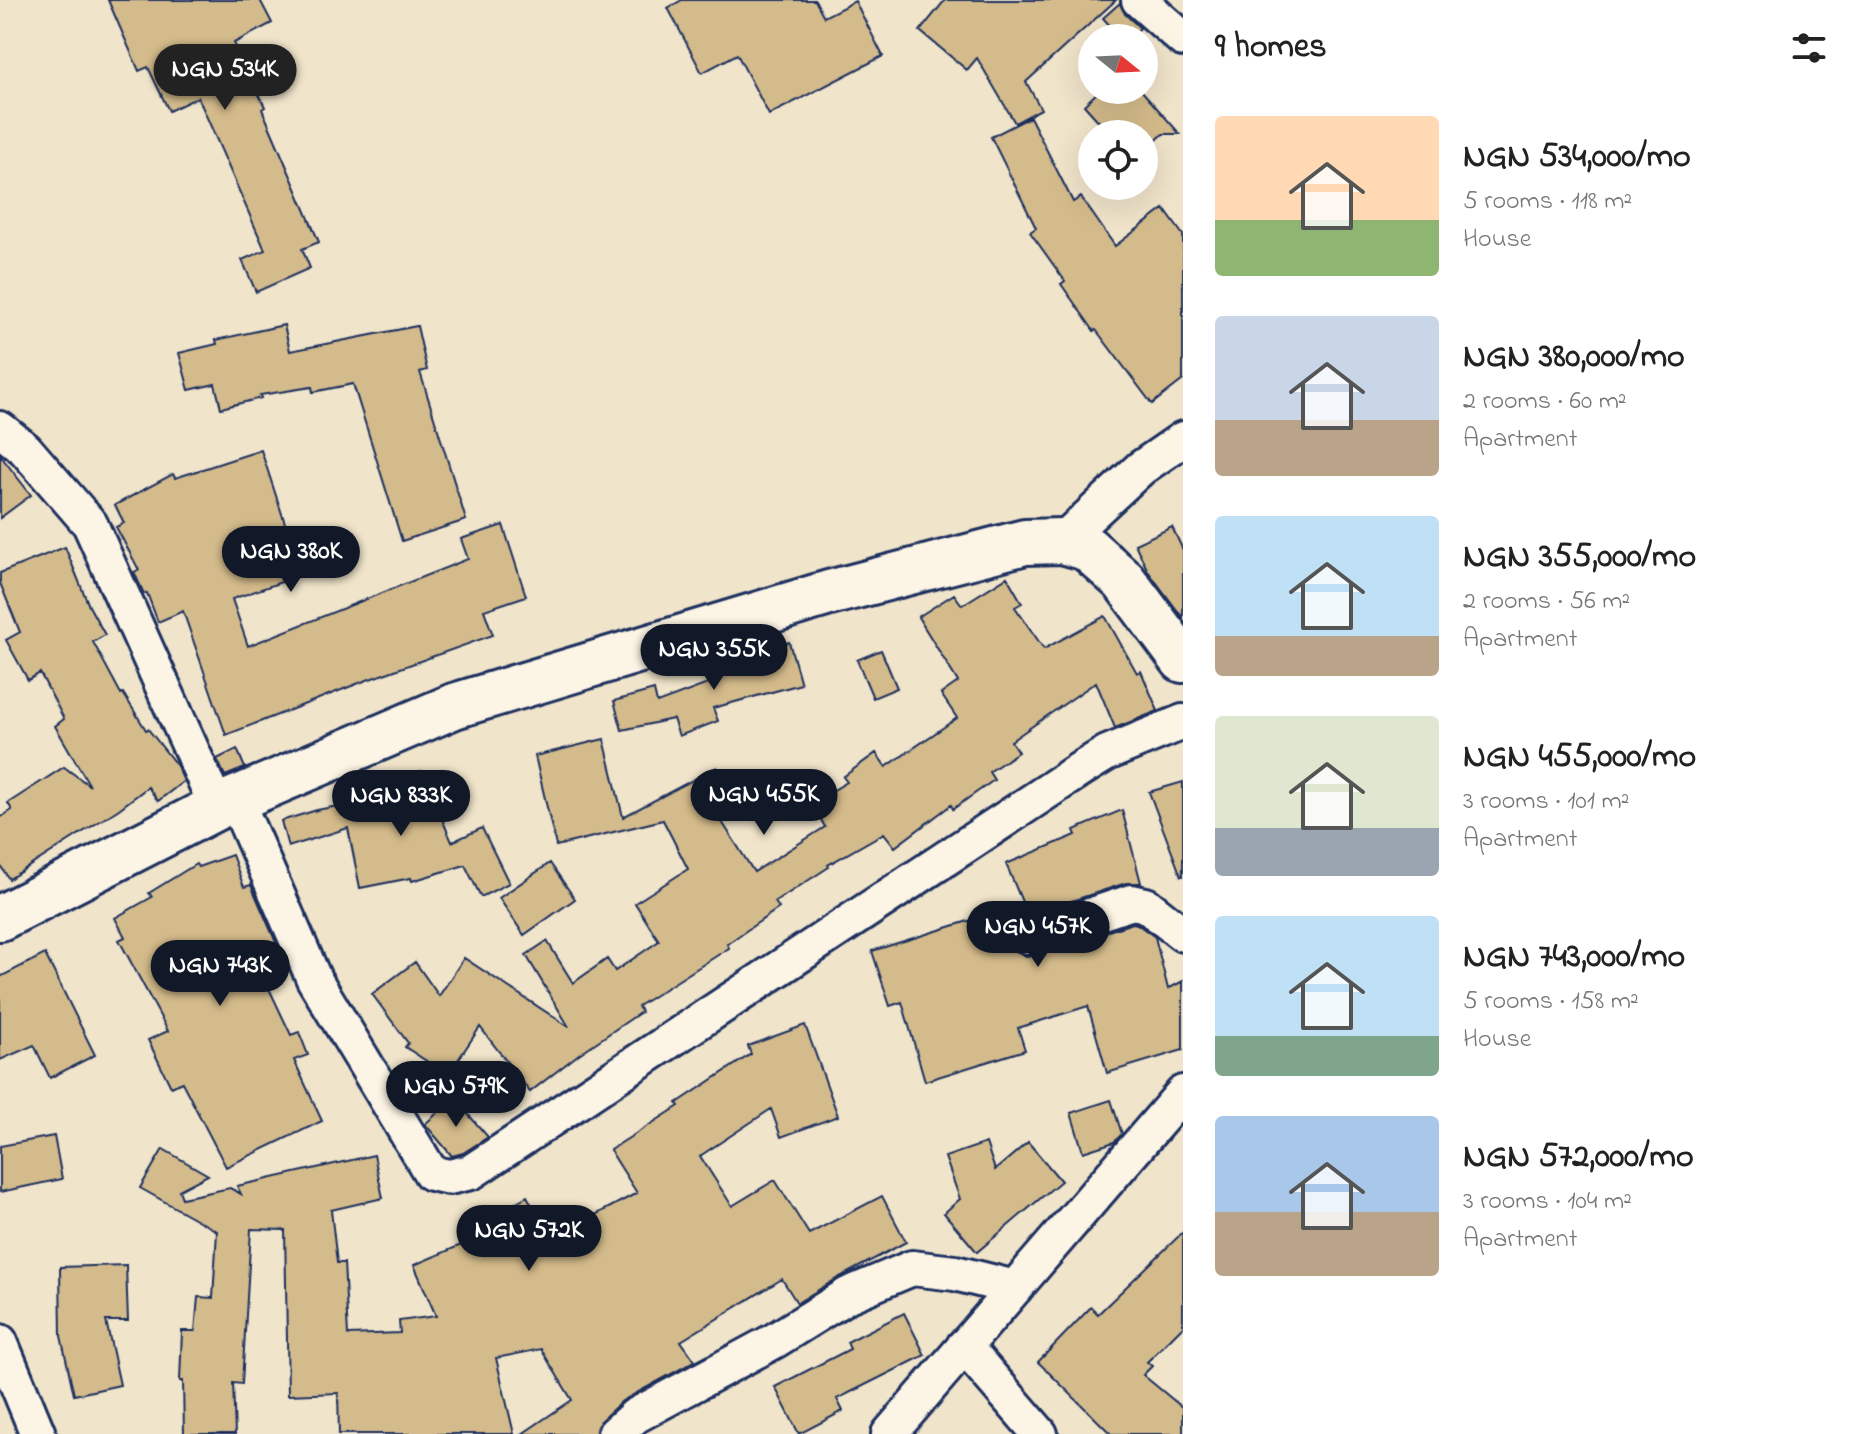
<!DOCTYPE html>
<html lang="en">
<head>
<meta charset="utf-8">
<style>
	body { margin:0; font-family:"Indie Flower",sans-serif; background:#f2f2f2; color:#222; height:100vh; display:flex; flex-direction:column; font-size:30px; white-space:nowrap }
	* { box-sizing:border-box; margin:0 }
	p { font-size:26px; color:#767676 }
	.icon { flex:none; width:44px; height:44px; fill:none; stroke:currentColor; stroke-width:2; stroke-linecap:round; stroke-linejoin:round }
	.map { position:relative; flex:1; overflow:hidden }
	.sheet { display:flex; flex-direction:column; background:#fff; width:680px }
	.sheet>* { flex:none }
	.needle { width:52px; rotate:108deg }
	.tools { position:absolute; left:1078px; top:24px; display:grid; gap:16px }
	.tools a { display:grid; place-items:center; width:80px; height:80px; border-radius:50%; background:#fff; box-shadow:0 8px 32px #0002; font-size:40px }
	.price { position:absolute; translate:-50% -68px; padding:0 18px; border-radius:28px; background:#111827; color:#fff; font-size:26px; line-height:52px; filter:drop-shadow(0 2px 4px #0008) }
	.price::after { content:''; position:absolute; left:50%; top:48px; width:24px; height:18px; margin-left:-12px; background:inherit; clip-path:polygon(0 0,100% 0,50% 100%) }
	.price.selected { background:#222; color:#fff }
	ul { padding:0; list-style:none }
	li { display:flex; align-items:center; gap:24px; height:200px; padding:0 32px }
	li span { display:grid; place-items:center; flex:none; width:224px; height:160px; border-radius:8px; color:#555 }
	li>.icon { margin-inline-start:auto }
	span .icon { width:96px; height:96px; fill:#fffc; stroke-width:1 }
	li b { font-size:34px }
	h2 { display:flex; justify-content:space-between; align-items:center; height:96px; padding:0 32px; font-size:34px }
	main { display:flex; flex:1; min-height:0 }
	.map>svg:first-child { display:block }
	.building { fill:#d4bb8b; stroke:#1b2f5e; stroke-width:2 }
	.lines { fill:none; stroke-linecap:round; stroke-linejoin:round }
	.minor-casing { stroke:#1b2f5e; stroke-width:40 }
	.tertiary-casing { stroke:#1b2f5e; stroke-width:50 }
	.minor { stroke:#fcf5e5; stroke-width:34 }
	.tertiary { stroke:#fcf5e5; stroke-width:44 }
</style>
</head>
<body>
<main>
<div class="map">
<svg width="1183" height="1434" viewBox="0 0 1183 1434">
	<rect width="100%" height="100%" fill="#f0e4ca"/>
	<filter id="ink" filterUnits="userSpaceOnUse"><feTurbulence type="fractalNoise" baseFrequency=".0125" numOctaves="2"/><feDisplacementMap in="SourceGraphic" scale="16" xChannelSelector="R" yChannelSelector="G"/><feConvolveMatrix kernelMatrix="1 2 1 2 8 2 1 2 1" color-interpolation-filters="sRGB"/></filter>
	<g filter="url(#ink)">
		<path class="building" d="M108 0H260L272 23 234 43 265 107 262 109 319 242 302 249 310 268 256 292 242 260 265 250 198 97 169 111 148 67 139 71Z
			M682 0H815L824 17 855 1 883 56 769 115 737 54 702 73 668 8Z
			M945 0H1116L1026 82 1041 109 1015 123 977 58 967 70 920 31Z
			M1120 3 1125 14 1140 28 1130 38H1121L1103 18Z
			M1100 90H1141L1180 134H1163L1144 152V134H1110L1084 105Z
			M1030 117 1073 202 1081 197 1115 246 1164 209 1183 235V380L1152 404 1096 330 1094 331 1061 284 1065 281 1030 232 1036 228 991 137Z
			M284 325 290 351 417 326 427 370 420 372 466 520 402 541 353 384 313 392 312 387 260 395 261 398 221 408 215 384 189 390 179 353 217 344 216 340Z
			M261 450 302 575 232 599 248 646 468 559 461 539 503 525 526 596 484 610 493 635 367 680 226 735 183 611 158 622 147 593 144 594 134 572 139 570 116 527 124 523 115 505 173 474 175 478Z
			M0 455 31 495 0 518Z
			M1172 527 1183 550V618L1148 571 1135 544Z
			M65 547 89 606 105 635 93 642 121 694 123 693 146 730 148 729 177 766 184 781 158 801 148 787 119 809 9 879 0 865V818L12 810 8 803 64 767 90 786 55 726 64 719 40 673 28 680 6 640 20 632 0 583V573Z
			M1007 577 1022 603 1015 607 1044 649 1105 616 1137 673 1141 671 1158 711 1115 728 1096 682 1011 741 1018 752 989 772 994 780 953 809 951 805 895 847 884 833 828 865 829 867 775 902 779 908 727 944 729 948 638 1006 641 1012 579 1054 530 1092 480 1027 448 1075 405 1047 408 1043 372 994 415 962 439 996 464 958 569 1027 526 955 547 941 573 983 607 959 615 971 659 941 635 903 688 869 663 820 556 846 535 756 604 739 623 817 717 767 736 804 717 814 754 872 825 827 812 803 847 782 843 777 876 753 886 767 957 718 941 694 958 682 918 617 954 594 962 605Z
			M789 642 801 684 713 708 718 721 679 736 673 719 622 730 614 701 654 690 657 703 708 684 706 677 747 661 745 655Z
			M881 650 897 688 873 698 857 660Z
			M237 749 245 768 225 776 217 759Z
			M421 771 452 842 482 828 509 883 481 897 465 865 412 881 411 878 360 888 348 828 288 847 281 821 317 810 390 796 386 786Z
			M1183 782V876H1181L1149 792Z
			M1122 810 1141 883H1126L1023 917 1014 923 1009 933 1010 942 1016 951 1026 956 1034 955 1133 923 1137 924 1155 937 1168 989 1183 981V1050L1107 1073 1088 1006 1018 1028 1025 1050 925 1081 902 1002 890 1006 872 951 1023 904 1006 864 1076 835 1074 830Z
			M232 855 244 887 251 885 288 970 265 980 291 1035 299 1032 308 1055 294 1060 322 1121 226 1167 182 1082 171 1087 148 1040 168 1031 119 940 125 937 115 918 152 897 149 893 196 864 198 867Z
			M550 863 575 899 524 935 499 898Z
			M45 954 95 1055 50 1078 34 1045 0 1060V977Z
			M805 1025 838 1116 781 1137 771 1109 700 1156 732 1206 775 1180 809 1234 882 1196 906 1242 836 1279 797 1303 782 1279 681 1341 695 1361 622 1401 601 1420 596 1434H522L572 1400 541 1349 496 1358 514 1434H339L338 1393 288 1395 285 1230 251 1229 242 1384 233 1383 235 1434H184L183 1381H180L182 1331H195L198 1297 213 1298 217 1231 140 1188 163 1149 208 1175 179 1190 182 1198 230 1188 241 1194 237 1186 374 1155 383 1198 331 1210 337 1263H344L348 1335 400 1333 399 1321 436 1316 414 1265 487 1234 481 1222 527 1196 547 1232 581 1215 584 1221 637 1193 610 1150 679 1106 677 1103 751 1054 748 1046Z
			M454 1098 488 1137 463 1153 452 1156 425 1124Z
			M1111 1100 1122 1134 1114 1142 1083 1152 1071 1113Z
			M54 1136 62 1179 0 1192V1146Z
			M1028 1142 1061 1181 977 1252 944 1213 960 1199 945 1157 986 1143 995 1170Z
			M1183 1232V1326L1147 1362 1152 1366 1143 1375 1183 1408V1434H1111L1038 1362 1091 1307 1098 1314Z
			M126 1265 128 1321H106L120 1385 74 1395 61 1336 60 1267Z
			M904 1313 925 1355 837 1399 843 1411 799 1434 775 1387 850 1349 847 1342Z"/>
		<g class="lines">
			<g class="minor-casing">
				<path id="minor" d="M1139 0 1183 39
					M0 429 25 449 90 524 217 807
					M1062 541 1141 468 1183 439
					M236 800 314 979 431 1173 449 1177 471 1172 1081 769 1107 753 1183 722
					M1029 936 1132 902 1146 905 1183 934
					M0 1342 38 1434
					M964 1346 1040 1434
					M615 1434 635 1416 774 1341 848 1295 912 1268 955 1273 1015 1288
					M889 1434 1183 1093"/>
			</g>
			<g class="tertiary-casing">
				<path id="tertiary" d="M0 918 217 807 454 706 829 593 1025 542 1062 541 1087 548 1124 581 1183 660"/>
			</g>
			<use href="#minor" class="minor"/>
			<use href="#tertiary" class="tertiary"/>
		</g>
	</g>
</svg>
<div class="tools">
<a><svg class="needle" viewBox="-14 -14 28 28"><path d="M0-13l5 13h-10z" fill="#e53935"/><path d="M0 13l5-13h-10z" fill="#767676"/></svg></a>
<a><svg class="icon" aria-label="locate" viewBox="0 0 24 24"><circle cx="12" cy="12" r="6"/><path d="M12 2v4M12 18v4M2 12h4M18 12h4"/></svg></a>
</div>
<b class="price selected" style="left:225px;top:112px">NGN 534K</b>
<b class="price" style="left:291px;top:594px">NGN 380K</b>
<b class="price" style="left:714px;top:692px">NGN 355K</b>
<b class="price" style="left:764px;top:837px">NGN 455K</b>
<b class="price" style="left:401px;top:838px">NGN 833K</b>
<b class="price" style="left:1038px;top:969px">NGN 457K</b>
<b class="price" style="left:220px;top:1008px">NGN 743K</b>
<b class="price" style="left:456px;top:1129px">NGN 579K</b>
<b class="price" style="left:529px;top:1273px">NGN 572K</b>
</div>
<section class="sheet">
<h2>9 homes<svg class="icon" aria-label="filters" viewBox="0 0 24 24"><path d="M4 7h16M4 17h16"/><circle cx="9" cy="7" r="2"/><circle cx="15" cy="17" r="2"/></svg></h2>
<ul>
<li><span style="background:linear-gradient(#ffd9b3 65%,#8fb573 0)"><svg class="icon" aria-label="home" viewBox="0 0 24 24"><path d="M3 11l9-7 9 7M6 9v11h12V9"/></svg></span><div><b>NGN 534,000/mo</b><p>5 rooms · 118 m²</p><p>House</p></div></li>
<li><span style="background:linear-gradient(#c9d6e8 65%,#b9a48a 0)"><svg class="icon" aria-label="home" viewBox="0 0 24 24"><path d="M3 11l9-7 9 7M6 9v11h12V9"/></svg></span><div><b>NGN 380,000/mo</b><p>2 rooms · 60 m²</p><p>Apartment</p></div></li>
<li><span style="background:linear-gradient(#bfe0f5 75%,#b9a48a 0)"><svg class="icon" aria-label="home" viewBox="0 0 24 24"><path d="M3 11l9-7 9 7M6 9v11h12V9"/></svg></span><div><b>NGN 355,000/mo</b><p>2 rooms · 56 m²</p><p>Apartment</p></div></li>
<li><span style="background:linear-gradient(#dfe7d0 70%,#9aa5b1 0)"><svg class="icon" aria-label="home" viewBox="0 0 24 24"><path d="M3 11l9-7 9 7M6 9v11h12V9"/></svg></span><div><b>NGN 455,000/mo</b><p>3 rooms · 101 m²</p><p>Apartment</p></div></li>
<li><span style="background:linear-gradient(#bfe0f5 75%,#7fa58c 0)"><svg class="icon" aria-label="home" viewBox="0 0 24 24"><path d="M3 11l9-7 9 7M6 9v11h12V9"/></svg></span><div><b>NGN 743,000/mo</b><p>5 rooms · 158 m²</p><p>House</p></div></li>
<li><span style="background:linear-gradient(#a9c7e8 60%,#b9a48a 0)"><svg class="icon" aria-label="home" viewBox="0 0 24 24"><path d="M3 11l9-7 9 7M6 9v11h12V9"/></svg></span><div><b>NGN 572,000/mo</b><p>3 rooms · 104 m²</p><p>Apartment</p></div></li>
</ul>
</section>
</main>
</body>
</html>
